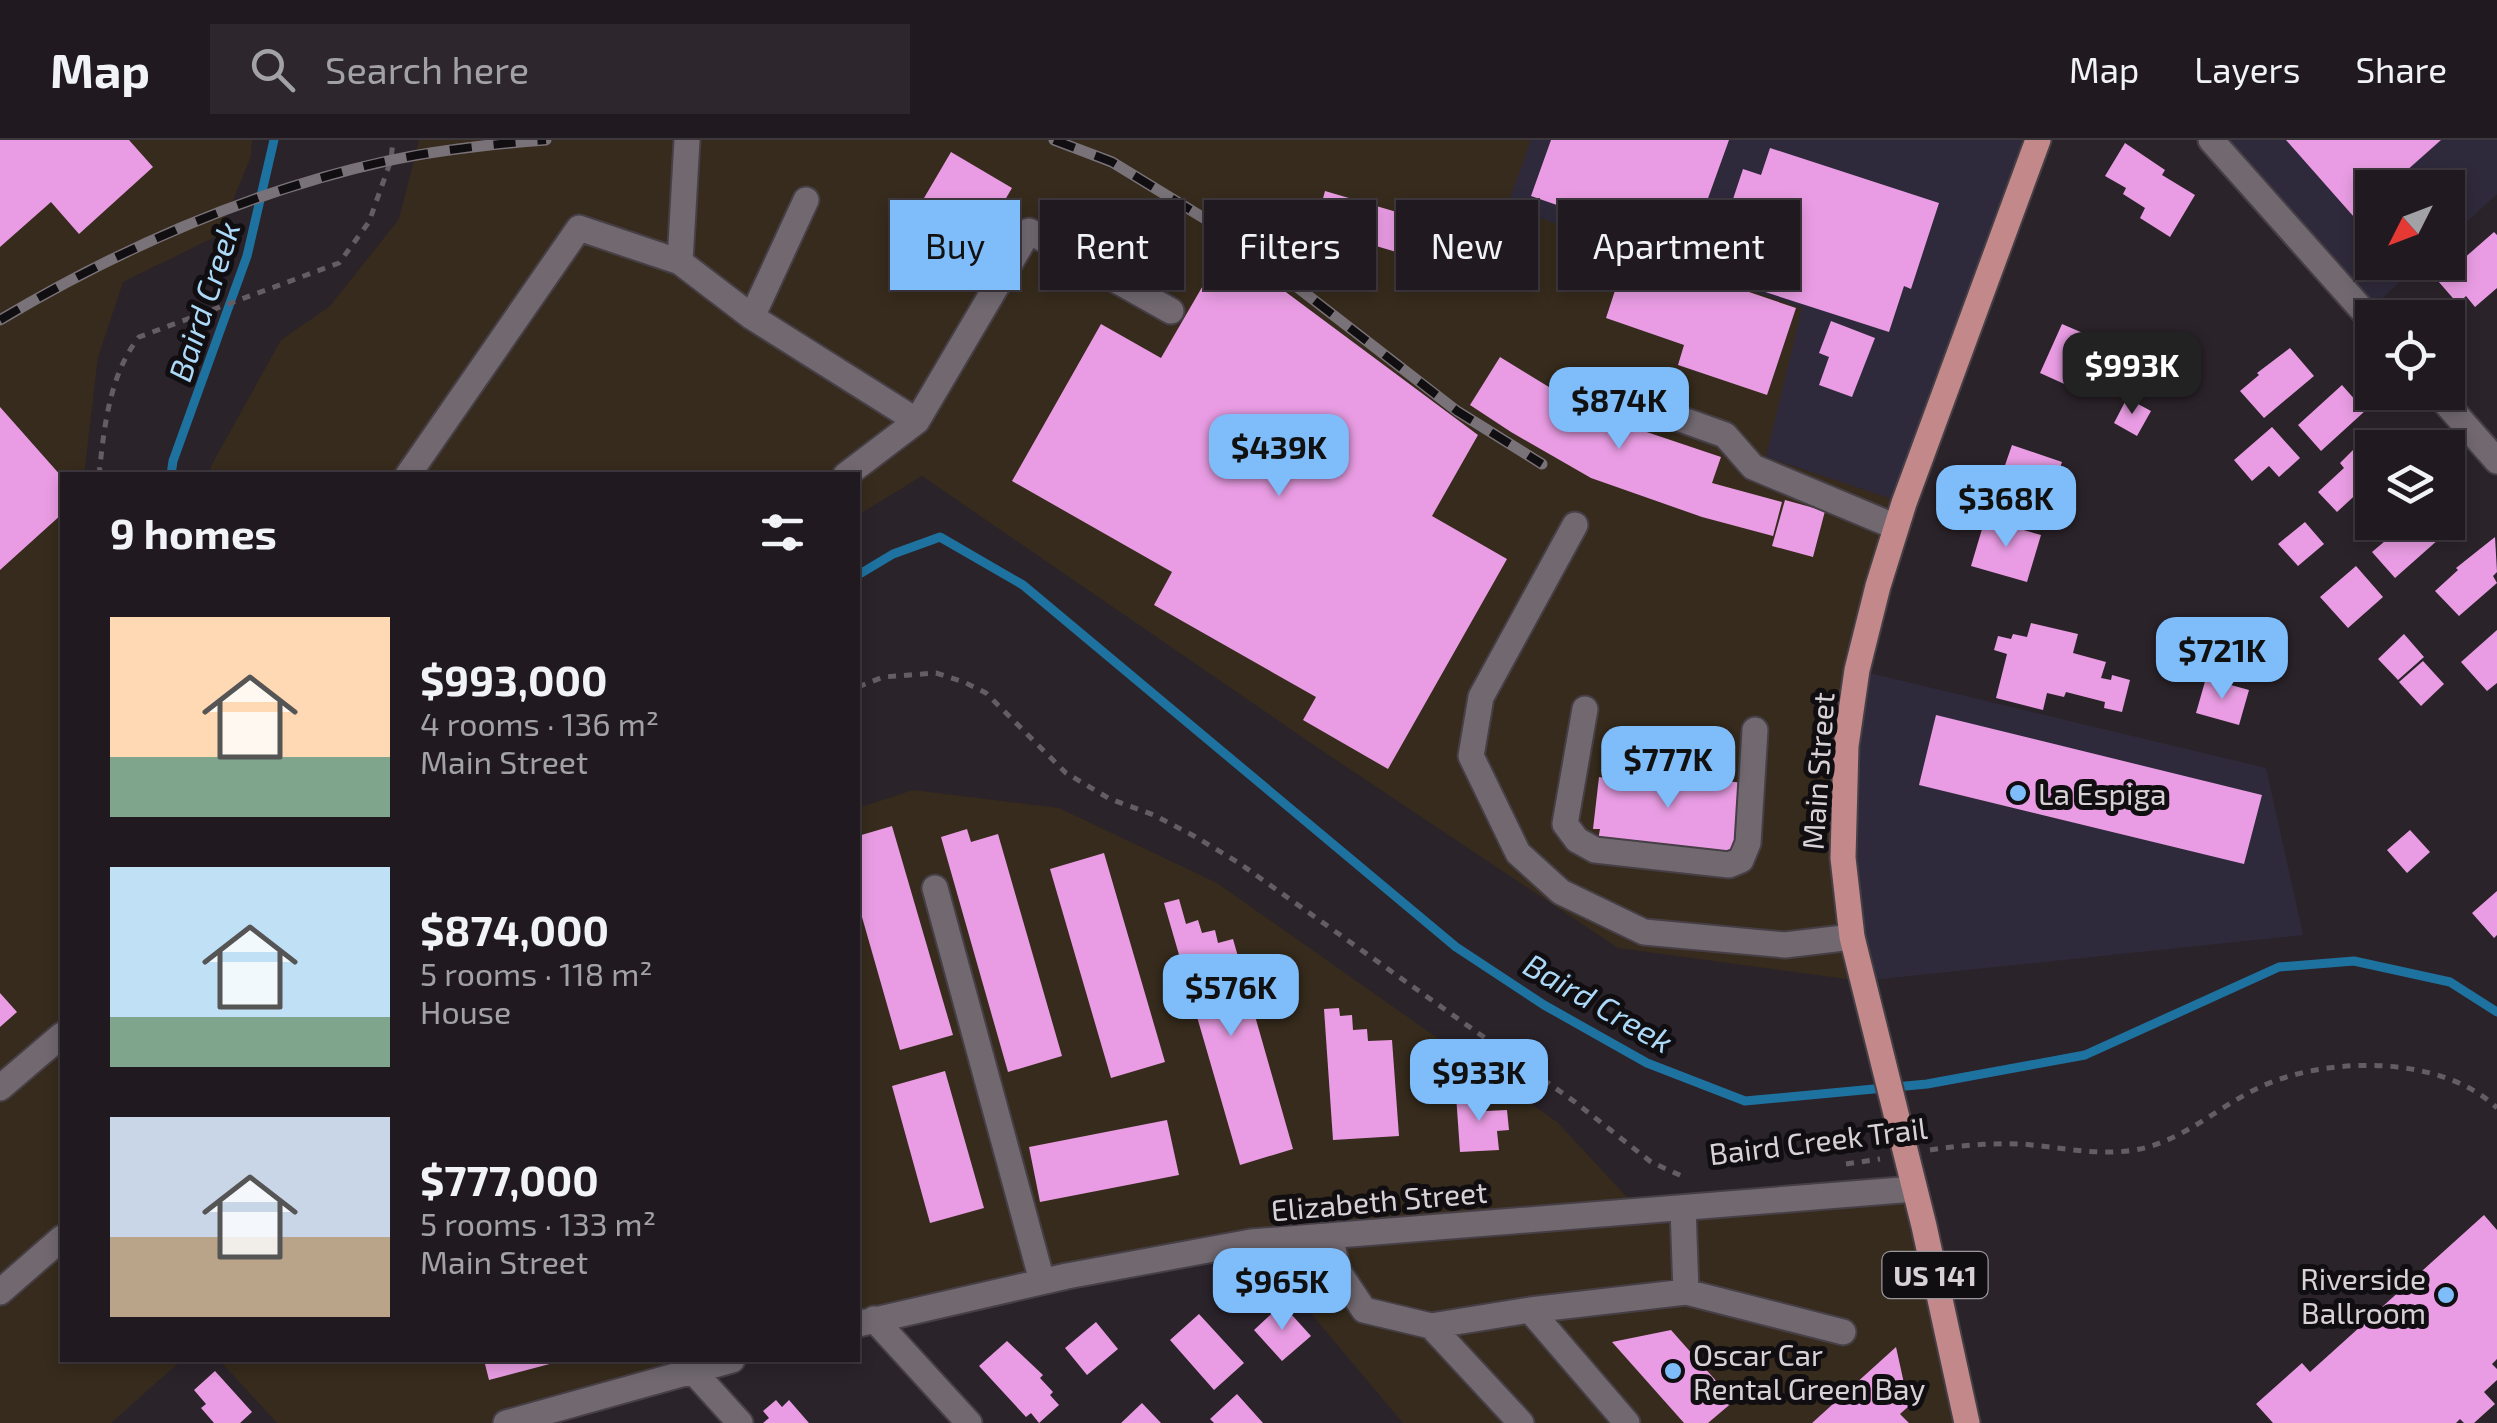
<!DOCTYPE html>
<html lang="en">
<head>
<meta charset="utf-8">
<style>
	body { margin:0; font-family:"Exo 2",sans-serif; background:#2d272d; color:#f1f3f6; height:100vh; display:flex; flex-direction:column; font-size:38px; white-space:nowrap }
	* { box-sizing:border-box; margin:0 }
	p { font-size:32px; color:#a2a1a5 }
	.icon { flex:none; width:55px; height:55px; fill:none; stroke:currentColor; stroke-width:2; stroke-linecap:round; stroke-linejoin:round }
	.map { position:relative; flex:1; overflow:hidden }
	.details { position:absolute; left:60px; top:332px; width:800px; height:890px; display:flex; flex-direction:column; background:#201a20; border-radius:0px; box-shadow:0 5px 15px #0003,0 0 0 2px #3d383e }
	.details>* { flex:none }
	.top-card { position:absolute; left:890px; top:60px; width:950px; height:90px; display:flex; gap:20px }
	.needle { width:65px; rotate:228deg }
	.fabs { position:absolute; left:2355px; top:30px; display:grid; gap:20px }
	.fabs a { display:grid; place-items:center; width:110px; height:110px; border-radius:0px; background:#201a20; box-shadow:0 5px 15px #0003,0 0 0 2px #3d383e; font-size:50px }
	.price { position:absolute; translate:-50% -85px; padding:0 22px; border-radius:20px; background:#7fbdfa; color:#111; font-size:32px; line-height:65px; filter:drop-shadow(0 2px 5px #0008) }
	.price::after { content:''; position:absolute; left:50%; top:60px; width:30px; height:22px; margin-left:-15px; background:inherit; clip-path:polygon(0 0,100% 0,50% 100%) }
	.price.current { background:#222; color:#fff }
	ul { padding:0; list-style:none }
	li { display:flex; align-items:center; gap:30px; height:250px; padding:0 50px }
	li span { display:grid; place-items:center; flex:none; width:280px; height:200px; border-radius:0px; color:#555 }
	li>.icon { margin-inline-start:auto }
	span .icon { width:120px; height:120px; fill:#fffc; stroke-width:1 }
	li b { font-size:42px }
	h2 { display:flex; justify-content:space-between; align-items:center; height:120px; padding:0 50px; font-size:42px }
	.pill { padding:0 35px; border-radius:0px; background:#201a20; box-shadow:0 5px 15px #0003,0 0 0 2px #3d383e; font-size:35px; line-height:90px }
	.pill.current { background:#7fbdfa; color:#111 }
	header { display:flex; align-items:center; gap:60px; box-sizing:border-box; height:140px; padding:0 50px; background:#201a20; border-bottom:2px solid #3d383e }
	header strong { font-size:48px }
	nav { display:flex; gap:55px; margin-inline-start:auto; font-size:35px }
	.search { width:700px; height:90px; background:#2d272d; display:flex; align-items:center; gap:25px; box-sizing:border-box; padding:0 35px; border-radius:0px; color:#a2a1a5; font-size:38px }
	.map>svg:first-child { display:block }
	.commercial { fill:#2f2a3b }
	.industrial { fill:#362b1c }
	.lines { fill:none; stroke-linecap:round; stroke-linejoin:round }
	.stream { stroke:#1e729f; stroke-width:9 }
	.building { fill:#e99ce3 }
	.minor-casing { stroke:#463f46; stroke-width:29 }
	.major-casing { stroke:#463f46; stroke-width:29 }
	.path { stroke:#655d64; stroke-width:5; stroke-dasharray:8 8; stroke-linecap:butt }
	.minor { stroke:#716870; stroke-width:25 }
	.major { stroke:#c38889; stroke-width:25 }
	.rail-casing { stroke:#797278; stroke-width:11 }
	.rail { stroke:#110e11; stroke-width:8; stroke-dasharray:22; stroke-linecap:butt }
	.poi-dot { fill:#7fbdfa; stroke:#110e11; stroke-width:4 }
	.labels { text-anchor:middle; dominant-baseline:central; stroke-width:10; stroke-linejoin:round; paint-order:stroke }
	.shield { fill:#110e11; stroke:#9c979c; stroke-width:2.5 }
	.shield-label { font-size:28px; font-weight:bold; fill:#d8d2d7 }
	.street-label { font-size:30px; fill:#d8d2d7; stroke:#110e11 }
	.poi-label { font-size:30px; fill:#d8d2d7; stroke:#110e11; text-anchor:start }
	.water-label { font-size:32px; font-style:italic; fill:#abd9f7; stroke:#110e11 }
</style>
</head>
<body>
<header>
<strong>Map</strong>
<div class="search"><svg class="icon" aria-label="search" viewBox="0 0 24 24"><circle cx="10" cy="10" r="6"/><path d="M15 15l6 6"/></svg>Search here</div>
<nav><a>Map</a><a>Layers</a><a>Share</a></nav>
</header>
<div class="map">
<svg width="2497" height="1283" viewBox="0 0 2497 1283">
	<rect width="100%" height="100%" fill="#2b232a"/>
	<path class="commercial" d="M1531 0H2038L1904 363 1766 317 1506 67Z
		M2211 0H2497V54L2448 99V48H2372V122L2421 123 2366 173Z
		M1857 530 2266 628 2303 795 1861 841 1852 797Z"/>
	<path class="industrial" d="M0 0H252L251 16 219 95 123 142 98 217 84 335H62V1220H182L111 1283H0Z
		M419 0H1531L1507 67 1802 168 1766 317 1904 363 1846 606 1861 841 1618 808 1321 610 922 336 858 375V335H210L211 326 281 200 330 166 399 79Z
		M913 650 1059 668 1217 743 1557 982 1640 1071 1914 1049 1967 1283H1403L1251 1102 858 1184V668Z
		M219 1220H732L506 1283H277Z"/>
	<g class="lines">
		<path class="stream" d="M171 335 173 321 247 116 274 0
			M858 435 893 414 940 397 1023 445 1456 807 1544 865 1647 923 1745 961 1927 944 2085 915 2279 827 2354 821 2450 842 2497 872"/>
	</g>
	<path class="building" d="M0 0H129L153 27 79 94 51 62 0 107Z
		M1551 0H1729L1689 111 1531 56Z
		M2286 0H2441L2387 48H2372V61L2354 77Z
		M2125 3 2165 30 2162 35 2195 55 2170 97 2140 78 2145 68 2123 54 2126 48 2105 36Z
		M1770 8 1939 63 1911 149 1904 146 1889 192 1728 140 1737 114 1726 111 1730 95 1722 92 1743 29 1761 35Z
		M951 12 1012 48 961 135 900 99Z
		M1325 51 1482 97 1471 134 1315 88Z
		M2494 92 2497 95V148L2475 167 2466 156 2458 164 2438 141Z
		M1223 111 1259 132 1478 295 1432 376 1507 419 1388 629 1303 580 1316 557 1154 465 1172 432 1012 341 1101 184 1161 218Z
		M1628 111 1796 168 1767 255 1678 225 1684 205 1606 178Z
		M1831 181 1875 198 1852 257 1819 245 1829 217 1819 213Z
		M2062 184 2113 206 2091 256 2040 233Z
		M2290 208 2314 236 2264 278 2240 251 2259 235 2257 233Z
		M1500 217 1616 288 1617 282 1721 317 1712 343 1782 362 1773 396 1702 377 1591 338 1511 292 1470 265Z
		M2342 245 2365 271 2321 311 2298 285Z
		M2127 258 2151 271 2137 296 2114 283Z
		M0 267 62 337V374L0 430Z
		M2272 287 2300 318 2279 337 2269 326 2252 341 2234 320Z
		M2381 292 2391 302 2385 308H2372V346L2366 352 2363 348 2337 372 2318 352 2344 328 2340 323 2358 305 2362 309Z
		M2012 305 2062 322 2045 371 1995 354Z
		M1785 360 1825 371 1813 417 1772 406Z
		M1985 379 2041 395 2027 442 1971 426Z
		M2305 382 2324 404 2298 426 2278 404Z
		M2389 382H2431L2427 386 2439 399 2395 438 2372 412 2385 401 2377 393Z
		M2495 397 2497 432 2493 436 2497 443 2459 476 2435 451 2458 430 2456 428Z
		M2356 426 2383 457 2348 488 2320 457Z
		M2031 483 2078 494 2073 513 2106 522 2101 538 2111 540 2112 535 2130 540 2122 572 2104 568 2105 562 2066 552 2064 557 2047 553 2043 570 1996 558 2007 514 1994 510 1998 496 2011 499 2013 494 2027 497Z
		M2497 490V543L2487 551 2461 522Z
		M2404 494 2424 517 2398 540 2378 519Z
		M2423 521 2444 544 2421 566 2399 542Z
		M2206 538 2249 550 2239 585 2196 573Z
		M1936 575 2262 655 2244 724 1919 645Z
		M1606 626 1743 643 1736 709 1729 715 1598 700 1600 689H1593L1599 637 1605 638Z
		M892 686 953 895 900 910 858 763V696Z
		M967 689 971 702 998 694 1062 916 1008 932 941 697Z
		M2410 690 2430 712 2407 733 2387 710Z
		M1104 713 1165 922 1111 938 1050 729Z
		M2497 751V795L2494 798 2472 773Z
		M1179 759 1186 784 1198 780 1202 793 1215 790 1218 803 1233 799 1293 1009 1240 1025 1164 763Z
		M0 853 17 872 0 887Z
		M1339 868 1340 876 1352 875 1353 890 1367 889 1368 901 1392 900 1399 996 1333 1000 1324 869Z
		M945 931 984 1068 930 1083 892 946Z
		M1485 953 1486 971 1507 970 1509 990 1497 991 1499 1010 1460 1012 1456 955Z
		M1167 980 1179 1035 1040 1062 1029 1007Z
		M2484 1075 2497 1090V1219L2492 1224 2497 1229V1240L2484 1252 2495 1264 2474 1283H2464L2460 1279 2456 1283H2273L2256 1264 2302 1223 2310 1232Z
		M1282 1164 1311 1196 1282 1221 1254 1190Z
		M1199 1174 1244 1223 1214 1250 1170 1200Z
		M1096 1182 1118 1209 1087 1235 1065 1208Z
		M1671 1190 1734 1261 1708 1283H1684L1612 1202Z
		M1007 1201 1043 1235 1040 1238 1053 1252 1050 1255 1059 1265 1039 1283 1031 1273 1026 1277 979 1226Z
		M1896 1207 1909 1266 1900 1274 1909 1283H1812Z
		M484 1220H561V1221L489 1240Z
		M215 1231 252 1272 240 1283H214L201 1268 206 1264 194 1250Z
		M1237 1254 1263 1283H1214L1210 1279Z
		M776 1260 782 1267 789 1260 809 1283H763L769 1278 763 1271Z
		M1142 1263 1161 1283H1121Z"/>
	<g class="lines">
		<g class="minor-casing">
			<path id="minor" d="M2211 0 2372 181
				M680 122 687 0
				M752 177 806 60
				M2436 252 2497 321
				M1627 260 1725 295 1753 327 1896 387
				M917 281 1029 91 1171 171
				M408 335 579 88 680 122 752 177 917 281 846 335
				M1575 385 1481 557 1471 616 1518 713 1561 752 1644 792 1785 805 1852 797
				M1585 569 1565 684 1577 700 1595 710 1729 725 1741 720 1748 703 1755 590
				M935 748 1042 1141
				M0 948 62 895
				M1683 1068 1686 1152
				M1330 1096 1338 1131 1364 1170 1431 1186 1530 1170 1686 1152 1843 1192
				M0 1152 62 1098
				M1530 1170 1627 1283
				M874 1179 969 1283
				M858 1184 1067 1136 1251 1102 1914 1049
				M1431 1186 1521 1283
				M693 1231 740 1283
				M506 1283 732 1220"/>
		</g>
		<g class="major-casing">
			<path id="major" d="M1967 1283 1924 1086 1852 797 1843 718 1846 606 1857 530 1878 446 1904 363 2038 0"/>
		</g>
		<path class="path" d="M99 335C104 289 109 235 139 197L339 123 369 82 391 20 393 0
			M858 547 883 537 936 533 964 542 986 553 1066 633 1110 659 1154 675 1194 696 1239 723 1575 962 1651 1022 1686 1038
			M1930 1010C1961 1005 1991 1003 2022 1004 2057 1007 2093 1015 2128 1011 2179 1005 2214 969 2258 948 2324 916 2441 914 2497 968
			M1846 1024 1880 1019"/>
		<use href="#minor" class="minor"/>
		<use href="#major" class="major"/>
		<g class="rail-casing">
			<path id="rail" d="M1054 0 1112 22 1225 91 1457 271 1542 324
				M0 180C119 109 251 51 387 21 438 10 493 4 546 0"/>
		</g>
		<use href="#rail" class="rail"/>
	</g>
	<g class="poi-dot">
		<circle cx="2018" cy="653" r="10"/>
		<circle cx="2446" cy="1155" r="10"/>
		<circle cx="1673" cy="1231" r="10"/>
	</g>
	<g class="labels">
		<rect class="shield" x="1882.5" y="1112" width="105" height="46" rx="8"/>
		<g class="shield-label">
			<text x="1935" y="1135">US 141</text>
		</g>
		<g class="street-label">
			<text transform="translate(1817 631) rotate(-86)">Main Street</text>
			<text transform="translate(1818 1000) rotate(-7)">Baird Creek Trail</text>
			<text transform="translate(1379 1060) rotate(-5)">Elizabeth Street</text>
		</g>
		<g class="poi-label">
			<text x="2038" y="653">La Espiga</text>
			<text x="2426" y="1138" text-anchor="end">Riverside<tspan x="2426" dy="34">Ballroom</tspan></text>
			<text x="1693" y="1214">Oscar Car<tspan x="1693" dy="34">Rental Green Bay</tspan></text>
		</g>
		<g class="water-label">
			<text transform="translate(203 161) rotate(-72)">Baird Creek</text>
			<text transform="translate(1599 862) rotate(30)">Baird Creek</text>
		</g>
	</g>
</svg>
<div class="fabs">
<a><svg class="needle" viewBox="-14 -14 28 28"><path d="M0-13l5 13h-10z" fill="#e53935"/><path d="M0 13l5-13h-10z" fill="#a2a1a5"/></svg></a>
<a><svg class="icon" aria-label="locate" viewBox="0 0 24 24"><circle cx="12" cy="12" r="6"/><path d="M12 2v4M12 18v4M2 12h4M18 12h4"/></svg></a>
<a><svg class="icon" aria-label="layers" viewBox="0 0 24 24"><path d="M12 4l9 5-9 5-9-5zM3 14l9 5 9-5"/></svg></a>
</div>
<b class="price current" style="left:2132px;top:277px">$993K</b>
<b class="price" style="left:1619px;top:312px">$874K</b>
<b class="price" style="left:1279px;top:359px">$439K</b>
<b class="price" style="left:2006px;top:410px">$368K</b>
<b class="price" style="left:2222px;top:562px">$721K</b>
<b class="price" style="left:1668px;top:671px">$777K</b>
<b class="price" style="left:1231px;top:899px">$576K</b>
<b class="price" style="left:1479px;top:984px">$933K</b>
<b class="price" style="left:1282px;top:1193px">$965K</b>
<div class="top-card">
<a class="pill current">Buy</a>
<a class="pill">Rent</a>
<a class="pill">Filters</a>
<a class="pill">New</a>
<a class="pill">Apartment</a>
</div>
<section class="details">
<h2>9 homes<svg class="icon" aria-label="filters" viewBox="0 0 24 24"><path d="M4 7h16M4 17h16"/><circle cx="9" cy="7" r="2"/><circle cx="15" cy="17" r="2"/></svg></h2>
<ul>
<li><span style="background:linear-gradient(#ffd9b3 70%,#7fa58c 0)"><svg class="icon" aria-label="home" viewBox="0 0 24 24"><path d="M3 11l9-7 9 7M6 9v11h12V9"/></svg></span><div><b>$993,000</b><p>4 rooms · 136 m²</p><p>Main Street</p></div></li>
<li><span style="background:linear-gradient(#bfe0f5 75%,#7fa58c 0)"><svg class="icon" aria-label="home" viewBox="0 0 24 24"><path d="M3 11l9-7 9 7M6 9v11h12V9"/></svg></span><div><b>$874,000</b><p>5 rooms · 118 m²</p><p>House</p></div></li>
<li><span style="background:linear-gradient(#c9d6e8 60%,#b9a48a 0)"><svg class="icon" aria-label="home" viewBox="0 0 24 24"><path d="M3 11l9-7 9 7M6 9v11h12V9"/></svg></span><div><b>$777,000</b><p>5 rooms · 133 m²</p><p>Main Street</p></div></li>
</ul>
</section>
</div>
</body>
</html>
